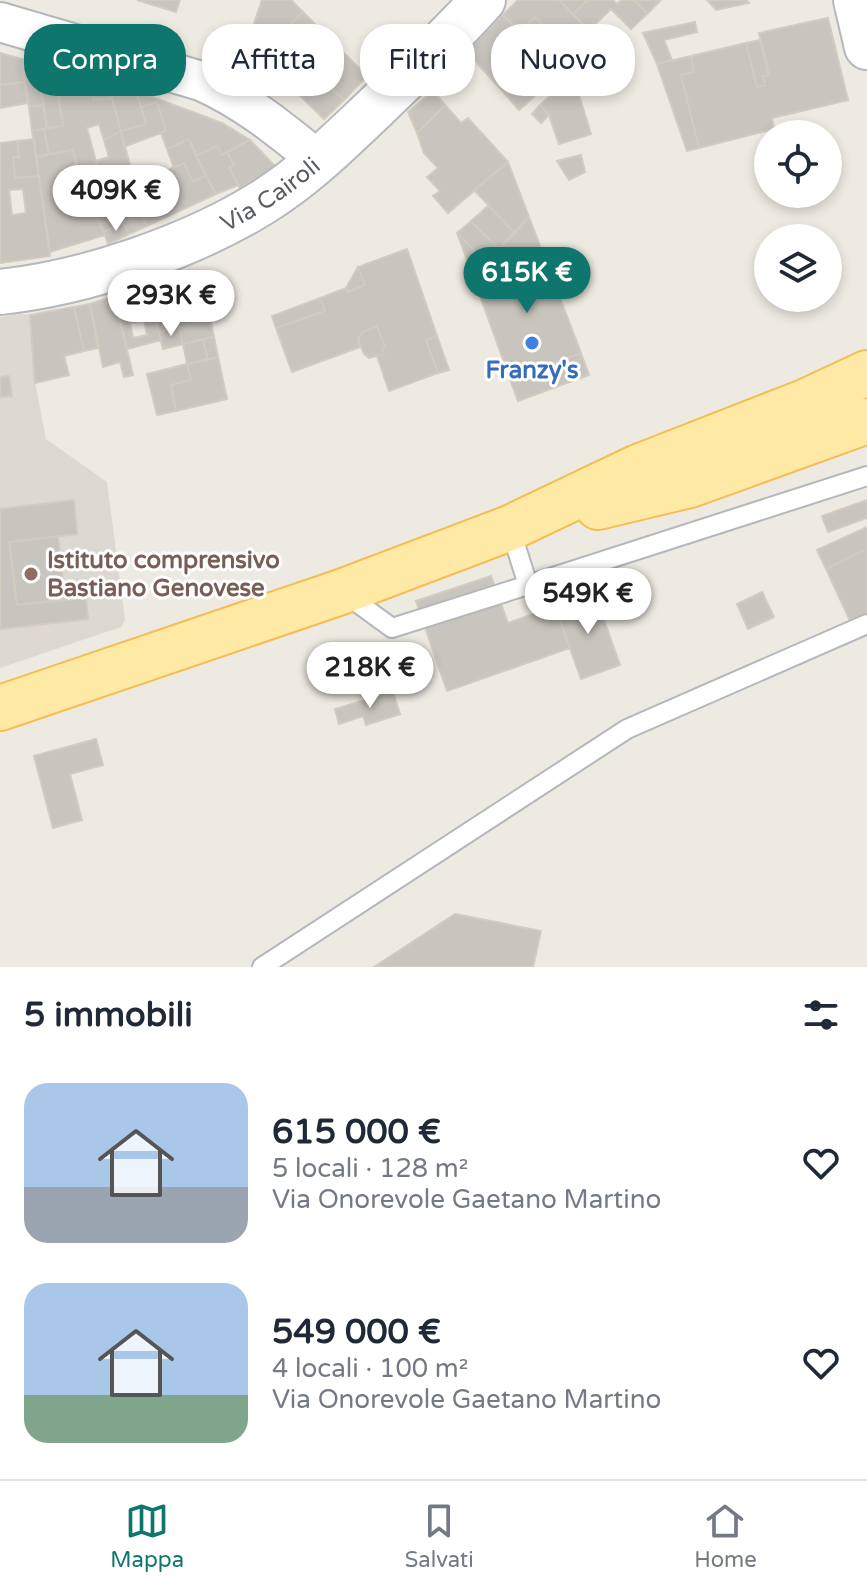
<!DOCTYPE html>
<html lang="it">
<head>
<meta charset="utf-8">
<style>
	body { margin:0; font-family:"Varela Round",sans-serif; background:#f6f6f7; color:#1f2937; height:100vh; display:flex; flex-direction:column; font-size:30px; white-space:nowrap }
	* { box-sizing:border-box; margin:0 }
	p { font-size:26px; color:#747a83 }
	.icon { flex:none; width:44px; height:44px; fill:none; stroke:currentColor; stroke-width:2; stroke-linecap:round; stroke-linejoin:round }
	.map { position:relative; height:967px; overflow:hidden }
	.side { display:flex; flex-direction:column; background:#fff; flex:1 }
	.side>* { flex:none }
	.guide { position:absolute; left:24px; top:24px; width:820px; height:72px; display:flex; gap:16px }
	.fabs { position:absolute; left:754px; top:120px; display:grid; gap:16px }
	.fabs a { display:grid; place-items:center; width:88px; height:88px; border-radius:50%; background:#fff; box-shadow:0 4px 12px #0003; font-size:40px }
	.price { position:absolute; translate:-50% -68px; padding:0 18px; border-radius:28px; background:#fff; color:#222; font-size:26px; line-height:52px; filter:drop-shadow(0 2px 4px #0008) }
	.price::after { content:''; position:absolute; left:50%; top:48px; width:24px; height:18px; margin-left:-12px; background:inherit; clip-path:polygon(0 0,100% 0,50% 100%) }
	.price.active { background:#0f766e; color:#fff }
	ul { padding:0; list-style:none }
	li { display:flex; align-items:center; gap:24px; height:200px; padding:0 24px }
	li span { display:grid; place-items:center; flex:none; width:224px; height:160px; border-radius:24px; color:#555 }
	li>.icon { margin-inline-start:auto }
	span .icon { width:96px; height:96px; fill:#fffc; stroke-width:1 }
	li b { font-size:34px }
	h2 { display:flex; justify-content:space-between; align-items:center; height:96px; padding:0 24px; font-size:34px }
	.pill { padding:0 28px; border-radius:32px; background:#fff; box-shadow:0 4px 12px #0003; font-size:28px; line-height:72px }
	.pill.active { background:#0f766e; color:#fff }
	.tabs { display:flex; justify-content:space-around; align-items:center; height:112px; border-top:2px solid #e0e1e3; background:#fff; font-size:22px; color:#747a83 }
	.tabs a { display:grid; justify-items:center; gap:4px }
	.tabs .active { color:#0f766e }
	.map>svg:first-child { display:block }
	.education { fill:#ddd9d0 }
	.building { fill:#c8c4be; stroke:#d2cbc0; stroke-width:2; fill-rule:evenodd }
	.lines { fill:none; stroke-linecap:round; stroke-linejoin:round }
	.lane-casing { stroke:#b4b8bc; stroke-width:22 }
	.street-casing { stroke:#b4b8bc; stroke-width:42 }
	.secondary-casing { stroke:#b5b9be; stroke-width:48 }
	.primary-casing { stroke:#f5bd53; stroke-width:48 }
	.lane { stroke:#fff; stroke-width:18 }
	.street { stroke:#fff; stroke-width:38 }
	.secondary { stroke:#fff; stroke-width:44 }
	.primary { stroke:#ffeaa5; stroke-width:44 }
	.shop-dot { fill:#3f7fe0; stroke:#fff; stroke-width:3 }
	.education-dot { fill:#8d6e63; stroke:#fff; stroke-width:3 }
	.labels { text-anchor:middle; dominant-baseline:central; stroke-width:6; stroke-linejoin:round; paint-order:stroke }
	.street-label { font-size:24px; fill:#5a5e63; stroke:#fff }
	.shop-label { font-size:24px; font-weight:bold; fill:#366cbe; stroke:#fff }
	.education-label { font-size:24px; font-weight:bold; fill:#785e54; stroke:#fff; text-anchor:start }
</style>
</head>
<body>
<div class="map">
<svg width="867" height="967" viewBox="0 0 867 967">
	<rect width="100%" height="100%" fill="#edeae1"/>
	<path class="education" d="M23 314 30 315 35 382 46 439 107 482 125 620 121 627 0 668V317Z"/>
	<path class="building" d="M137 0H180L176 12Z
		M262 0H291L303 12 277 37 292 52 275 71 247 44Z
		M518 0H559L614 58 599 70 579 48 554 70 538 51 553 36 535 17 520 31 503 15Z
		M559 0H588L573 14Z
		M588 0H613L617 4 622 0H634L647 14 631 29 611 9 589 30 573 14Z
		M634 0H659L660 1 647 14Z
		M707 0H746L749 3 716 10Z
		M303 12 328 37 304 62 277 37Z
		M503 15 544 57 505 94 466 51Z
		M535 17 553 36 538 51 520 31Z
		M828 18 848 100 772 118 774 129 699 148 681 75 694 72 691 56 746 43 757 87 765 85 763 76 769 75 759 33Z
		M695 22 697 32 664 40 672 60 657 64 643 33Z
		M328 37 367 76 344 100 304 62Z
		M760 40 769 75 763 76 765 85 757 87 746 43Z
		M292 52 308 66 290 86 275 71Z
		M0 53 22 59 24 82 0 85Z
		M691 56 694 72 681 75 699 148 687 151 657 64Z
		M22 59 37 63 43 105 29 107Z
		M37 63 73 73 77 93 58 96 63 126 47 128Z
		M308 66 344 100 324 119 290 86Z
		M529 69 537 79 526 88 534 97 519 110 505 94Z
		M73 73 89 78 94 100 112 98 121 131 104 140 99 124 87 128 101 180 83 185 73 150 49 154 44 129 63 126 58 96 77 93Z
		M89 78 136 91 111 95 112 98 94 100Z
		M566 81 579 95 591 134 559 144 549 115 540 105Z
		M24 82 28 103 0 108V85Z
		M136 91 146 124 121 131 111 95Z
		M136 91 222 123 250 140 222 155 217 146 196 156 189 139 167 149 161 133 166 131 157 102 141 107Z
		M433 91 445 105 417 133 408 112Z
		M157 102 166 131 124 147 121 131 146 124 141 107Z
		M43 105 47 128 32 131 29 107Z
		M445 105 461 123 468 118 508 162 448 213 433 196 440 191 427 177 438 168 424 153 417 133Z
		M540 105 549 115 541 123 532 114Z
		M44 129 49 154 36 157 32 131Z
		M121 131 131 169 101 180 96 161 109 157 104 140Z
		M34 139 39 176 15 178 13 157H19L17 141Z
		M189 139 206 176 193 182 184 163 174 168 167 149Z
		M250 140 276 167 240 188 229 167 234 165 227 152Z
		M17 141 19 157H13L15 178 39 176 50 256 0 263V143ZM23 189 26 213 12 215 9 190Z
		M217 146 222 155 227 152 234 165 229 167 238 185 216 194 196 156Z
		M73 150 81 186 105 235 50 252 36 157Z
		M581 155 585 172 569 180 557 161Z
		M508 162 529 217 515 233 474 190Z
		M184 163 193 182 206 176 216 194 147 226 136 204 151 196 145 186 148 185 145 180Z
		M131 169 135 184 145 180 148 185 145 186 151 196 136 204 120 173Z
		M120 173 141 213 104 232 81 186Z
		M488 206 515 233 499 249 471 221Z
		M141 213 147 226 129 234 123 223Z
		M529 217 542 251 473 276 457 233 486 262Z
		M471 221 499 249 486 262 457 233Z
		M123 223 129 234 108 244 104 232Z
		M407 249 437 336 426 340 438 373 389 391 377 356 384 354 382 348 385 347 377 326 362 332 358 339 360 347 292 372 276 328 325 311 320 298 346 288 348 292 365 285 358 267Z
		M542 251 581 353 510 379 473 276Z
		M358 267 365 285 348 292 346 288Z
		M203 285 214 337 183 344 179 327 159 332 151 300 177 295V291Z
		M147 286 161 340 127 349 114 296ZM144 320 147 335 133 338 130 323Z
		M114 296 133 375 124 377 120 362 103 367 90 304Z
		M320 298 325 311 276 328 272 316Z
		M90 304 98 348 84 351 74 307Z
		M74 307 84 351 64 356 69 375 35 383 30 315Z
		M377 326 385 347 382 348 384 354 369 358 364 354 358 339 362 332Z
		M179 327 183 344 163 349 159 332Z
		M437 336 449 370 438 373 426 340Z
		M214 337 218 357 208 360 203 339Z
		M203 339 208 360 187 364 183 344Z
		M581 353 589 375 518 401 510 379Z
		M218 357 227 399 176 411 171 385 191 380 187 364Z
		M187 364 191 380 171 385 176 411 157 415 147 374Z
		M9 376 12 396 0 397V377Z
		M74 500 77 534 9 542 17 605 86 598 88 619 0 629V509Z
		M867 500V518L828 532 822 516Z
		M867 527V549L826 569 817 550Z
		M58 536 65 599 17 605 9 542Z
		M867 549V631L857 636 826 569Z
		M491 576 508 623 555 606 570 648 447 691 416 601Z
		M594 592 620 665 581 679 555 606Z
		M762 592 774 617 748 629 737 604Z
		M393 692 400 714 366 725 363 716 339 724 335 709Z
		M96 739 103 765 70 774 82 820 53 828 34 756Z
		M455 914 541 931 533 967H374Z"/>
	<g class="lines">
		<g class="lane-casing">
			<path id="lane" d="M528 585 867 476
				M344 593 392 628 528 585 510 528
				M262 967 627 729 867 624"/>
		</g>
		<g class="street-casing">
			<path id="street" d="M0 22 201 81C246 101 281 130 319 161"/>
		</g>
		<g class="secondary-casing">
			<g id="secondary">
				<path d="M856 0 867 47"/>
				<path id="s1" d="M0 292C85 283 191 247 263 202 305 176 340 141 375 108 412 72 449 38 483 0"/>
			</g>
		</g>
		<g class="primary-casing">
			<path id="primary" d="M598 507 690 485 867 421
				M0 708 341 592 510 528 638 467 807 401 867 373"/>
		</g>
		<use href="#lane" class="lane"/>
		<use href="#street" class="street"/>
		<use href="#secondary" class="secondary"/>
		<use href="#primary" class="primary"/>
	</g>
	<circle class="shop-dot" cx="532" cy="343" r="8"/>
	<circle class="education-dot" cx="31" cy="574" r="8"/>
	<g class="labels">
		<g class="street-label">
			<text stroke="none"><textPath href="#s1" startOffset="290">Via Cairoli</textPath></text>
		</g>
		<g class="shop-label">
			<text x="532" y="370">Franzy's</text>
		</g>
		<g class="education-label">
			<text x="47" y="560">Istituto comprensivo<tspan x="47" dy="28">Bastiano Genovese</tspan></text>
		</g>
	</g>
</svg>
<div class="fabs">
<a><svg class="icon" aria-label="locate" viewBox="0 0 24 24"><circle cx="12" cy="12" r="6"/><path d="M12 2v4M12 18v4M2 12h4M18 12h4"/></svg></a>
<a><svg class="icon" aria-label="layers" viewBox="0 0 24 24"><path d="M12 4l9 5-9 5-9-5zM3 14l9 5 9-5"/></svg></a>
</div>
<b class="price" style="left:116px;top:233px">409K €</b>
<b class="price active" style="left:527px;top:315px">615K €</b>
<b class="price" style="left:171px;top:338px">293K €</b>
<b class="price" style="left:588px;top:636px">549K €</b>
<b class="price" style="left:370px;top:710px">218K €</b>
<div class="guide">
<a class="pill active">Compra</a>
<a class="pill">Affitta</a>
<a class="pill">Filtri</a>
<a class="pill">Nuovo</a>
</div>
</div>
<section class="side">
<h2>5 immobili<svg class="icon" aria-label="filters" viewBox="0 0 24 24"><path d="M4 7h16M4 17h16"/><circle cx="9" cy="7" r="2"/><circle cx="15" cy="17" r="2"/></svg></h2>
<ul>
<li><span style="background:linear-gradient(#a9c7e8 65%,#9aa5b1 0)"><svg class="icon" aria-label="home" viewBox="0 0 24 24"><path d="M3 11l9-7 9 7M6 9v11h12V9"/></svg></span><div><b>615 000 €</b><p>5 locali · 128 m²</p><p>Via Onorevole Gaetano Martino</p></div><svg class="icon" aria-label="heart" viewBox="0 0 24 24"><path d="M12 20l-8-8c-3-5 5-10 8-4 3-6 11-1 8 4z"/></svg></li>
<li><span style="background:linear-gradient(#a9c7e8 70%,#7fa58c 0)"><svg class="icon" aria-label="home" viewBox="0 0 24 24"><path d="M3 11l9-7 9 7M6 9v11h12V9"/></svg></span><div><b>549 000 €</b><p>4 locali · 100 m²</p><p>Via Onorevole Gaetano Martino</p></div><svg class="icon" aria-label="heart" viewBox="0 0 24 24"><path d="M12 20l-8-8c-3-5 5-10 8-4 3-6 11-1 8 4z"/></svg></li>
</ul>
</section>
<nav class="tabs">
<a class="active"><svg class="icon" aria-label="map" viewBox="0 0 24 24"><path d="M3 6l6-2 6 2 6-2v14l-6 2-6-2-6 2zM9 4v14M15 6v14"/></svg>Mappa</a>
<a><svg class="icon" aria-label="saved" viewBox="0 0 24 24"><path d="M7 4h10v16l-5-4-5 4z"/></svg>Salvati</a>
<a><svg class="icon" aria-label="home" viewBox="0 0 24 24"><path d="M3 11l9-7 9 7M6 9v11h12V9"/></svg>Home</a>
</nav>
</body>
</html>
